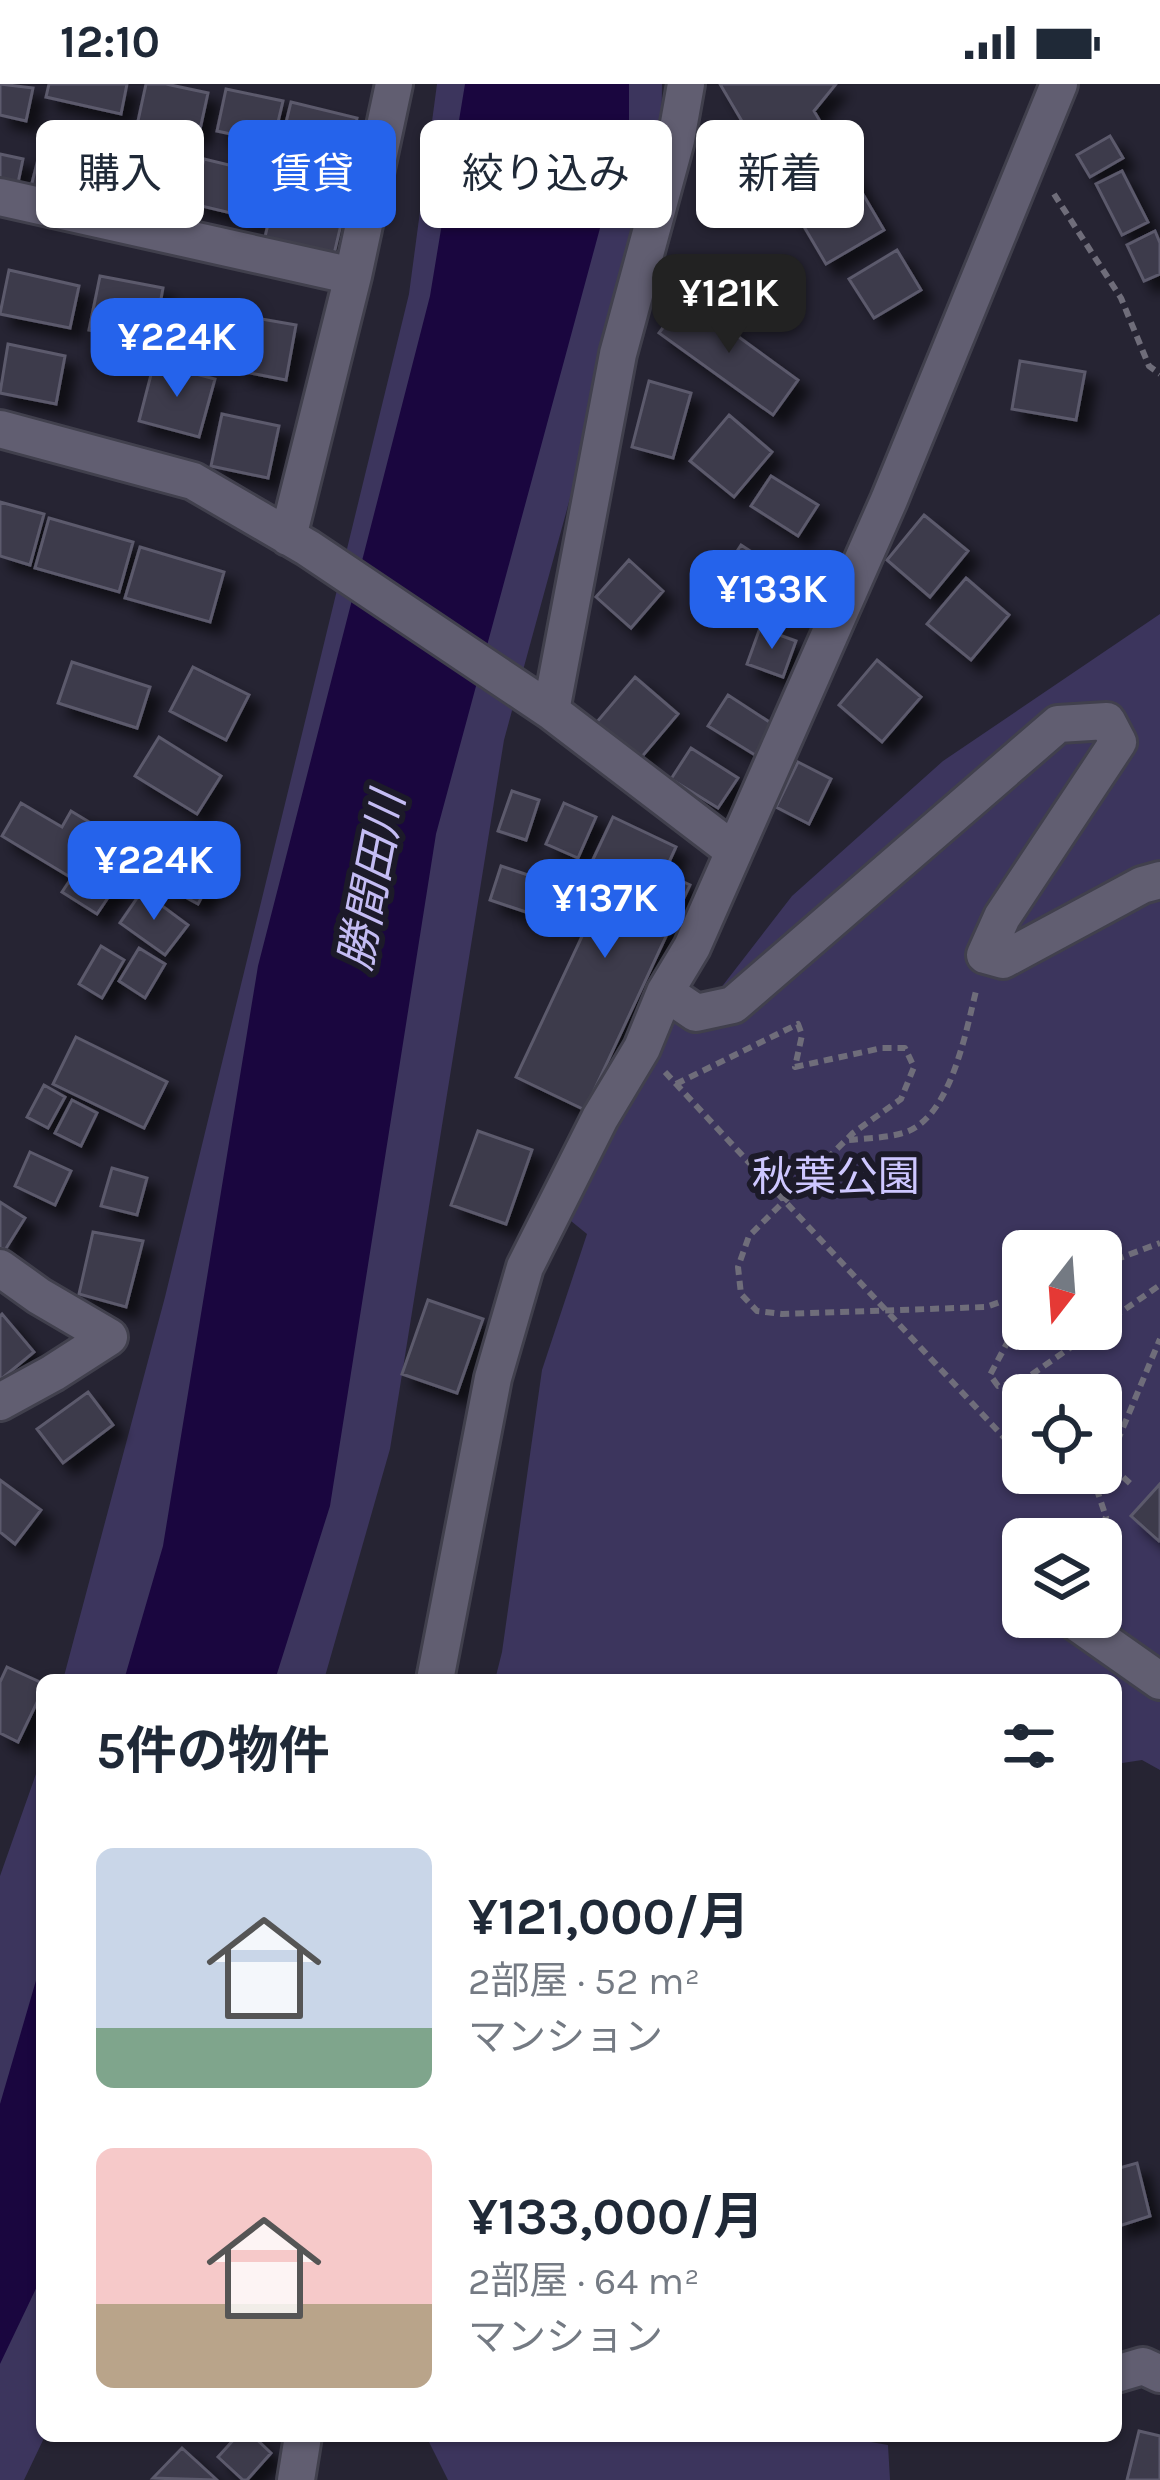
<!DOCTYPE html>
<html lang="ja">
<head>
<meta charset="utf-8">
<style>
	body { margin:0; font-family:Karla,"Noto Sans JP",sans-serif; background:#f2f2f3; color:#1f2937; height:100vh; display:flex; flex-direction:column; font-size:45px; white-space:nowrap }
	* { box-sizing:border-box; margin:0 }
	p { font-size:39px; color:#747a83 }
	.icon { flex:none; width:66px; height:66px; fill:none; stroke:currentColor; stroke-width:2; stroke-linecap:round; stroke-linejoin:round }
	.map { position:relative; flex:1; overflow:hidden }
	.side { position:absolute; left:36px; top:1590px; width:1086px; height:768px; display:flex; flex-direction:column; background:#fff; border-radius:18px; box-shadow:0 3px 9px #0004 }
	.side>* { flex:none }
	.top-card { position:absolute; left:36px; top:36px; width:1089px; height:108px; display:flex; gap:24px }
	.needle { width:78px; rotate:197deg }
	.tools { position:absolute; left:1002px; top:1146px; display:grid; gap:24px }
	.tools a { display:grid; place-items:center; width:120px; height:120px; border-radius:18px; background:#fff; box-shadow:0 3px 9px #0004; font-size:60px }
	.price { position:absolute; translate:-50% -102px; padding:0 27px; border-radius:24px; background:#2563eb; color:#fff; font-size:39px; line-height:78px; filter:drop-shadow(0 3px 6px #0008) }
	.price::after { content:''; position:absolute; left:50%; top:72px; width:36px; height:27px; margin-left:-18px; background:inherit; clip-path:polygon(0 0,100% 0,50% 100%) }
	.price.on { background:#222; color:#fff }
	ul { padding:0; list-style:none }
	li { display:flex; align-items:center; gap:36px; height:300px; padding:0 60px }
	li span { display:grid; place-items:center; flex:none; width:336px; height:240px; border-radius:18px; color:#555 }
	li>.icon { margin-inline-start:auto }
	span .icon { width:144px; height:144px; fill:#fffc; stroke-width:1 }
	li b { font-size:51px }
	h2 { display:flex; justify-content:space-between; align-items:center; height:144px; padding:0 60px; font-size:51px }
	.tag { padding:0 42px; border-radius:18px; background:#fff; box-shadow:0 3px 9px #0004; font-size:42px; line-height:108px }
	.tag.on { background:#2563eb; color:#fff }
	.status { display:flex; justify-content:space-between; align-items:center; height:84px; padding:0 60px; background:#fff; direction:ltr }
	.status svg { height:33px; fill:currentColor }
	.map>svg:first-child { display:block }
	.green { fill:#3c355d; fill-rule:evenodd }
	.water { fill:#1a063f }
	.building { fill:#3c3a4b; stroke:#5c5a6c; stroke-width:3; filter:url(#shadow) }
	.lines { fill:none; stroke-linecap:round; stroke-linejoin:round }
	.minor-casing { stroke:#41404d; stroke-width:42 }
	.path { stroke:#6f6d7a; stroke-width:6; stroke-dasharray:9 6; stroke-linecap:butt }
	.minor { stroke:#615e71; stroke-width:36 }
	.labels { text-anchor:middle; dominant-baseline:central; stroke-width:12; stroke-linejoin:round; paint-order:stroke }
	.park-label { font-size:42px; fill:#cec7ff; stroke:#1c1a29 }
	.water-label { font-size:45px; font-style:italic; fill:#c4bcf4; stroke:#1c1a29 }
</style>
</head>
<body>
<div class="status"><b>12:10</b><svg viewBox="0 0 49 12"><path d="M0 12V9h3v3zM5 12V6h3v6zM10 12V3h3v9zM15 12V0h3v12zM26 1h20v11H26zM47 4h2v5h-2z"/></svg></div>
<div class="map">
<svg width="1160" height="2396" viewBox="0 0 1160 2396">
	<defs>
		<filter id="shadow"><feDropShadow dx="11" dy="11" stdDeviation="6" flood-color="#0009"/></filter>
	</defs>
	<rect width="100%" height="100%" fill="#262433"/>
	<path class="green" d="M437 0H662L661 81 504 656 390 1365 324 1596H63L165 1213 409 210Z
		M1160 530V1686L1142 1676 1116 1680V1596H495L502 1568 542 1286 587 1150 555 1124 665 908 703 927 792 812 943 677ZM1023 1167H1101V1245H1023ZM1023 1311H1101V1389H1023ZM1023 1455H1101V1533H1023Z
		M42 1673V2352H45L24 2396H0V1792Z
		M426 2352H837L888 2361 890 2396H448Z"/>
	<path class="water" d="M465 0H629V37L436 750 330 1422 275 1596H124L163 1462 258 882 430 212Z
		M42 1876V2192L0 2280V2020Z"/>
	<path class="building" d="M0 0 33 4 26 37 0 31Z
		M49 0H127L121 30 46 13Z
		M146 0H166L208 9 199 50 138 37Z
		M720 0H836L814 27 884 146 826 180Z
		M226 5 283 17 273 59 217 47Z
		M291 18 357 34 346 80 309 72 314 54 284 47Z
		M44 51 110 68 94 132 28 115Z
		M1110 52 1123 74 1090 93 1077 71Z
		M138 56 192 64 176 136 142 130 150 88 130 83Z
		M0 70 23 75 15 113 0 110Z
		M204 75 266 90 256 135 193 120Z
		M1122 87 1148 138 1122 151 1096 100Z
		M274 115 343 132 334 170 265 153Z
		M1155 147 1160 159V190L1144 197 1127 161Z
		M897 166 921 206 874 234 849 195Z
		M9 186 79 202 70 244 0 230Z
		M100 192 163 204 153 258 89 246Z
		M685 214 798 296 773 331 659 249Z
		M250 233 296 241 286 296 240 287Z
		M8 260 65 272 56 320 0 309Z
		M1020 277 1085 288 1076 336 1012 325Z
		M154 279 215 295 199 353 139 337Z
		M649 297 691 309 673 374 632 363Z
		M222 330 279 342 268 394 211 382Z
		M729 331 772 368 734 413 690 377Z
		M771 392 818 421 798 452 751 422Z
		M0 418 44 430 30 481 0 472Z
		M924 431 968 467 930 513 887 476Z
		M49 434 133 458 119 508 35 484Z
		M741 461 787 491 768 522 721 492Z
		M140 463 224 488 210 538 125 514Z
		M629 476 663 507 631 544 596 513Z
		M966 494 1009 531 971 576 927 540Z
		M760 544 796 557 783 593 747 580Z
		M877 576 921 613 882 658 839 621Z
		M72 578 150 603 137 644 58 619Z
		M193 583 249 611 226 656 170 627Z
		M635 593 678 630 640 675 596 639Z
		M728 611 774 641 755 671 708 642Z
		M159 653 221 692 197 730 135 692Z
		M691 664 738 694 718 724 671 695Z
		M798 678 831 695 809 740 776 723Z
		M512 707 539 716 526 756 498 747Z
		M21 719 62 743 71 727 99 744 70 793 2 752Z
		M564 719 596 733 578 774 546 760Z
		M613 733 676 763 664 789 690 801 585 1026 516 993 585 846 564 837Z
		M165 750 219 780 198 820 143 790Z
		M98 755 132 778 97 830 62 808Z
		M501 782 558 801 547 835 490 816Z
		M142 807 188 841 165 871 120 839Z
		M101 862 124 876 102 914 79 900Z
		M139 864 165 880 145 914 119 897Z
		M76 953 167 998 144 1044 53 1000Z
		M44 1001 65 1013 48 1044 27 1033Z
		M72 1016 97 1029 81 1062 55 1049Z
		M478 1047 532 1066 506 1140 451 1121Z
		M30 1068 71 1087 55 1121 15 1102Z
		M112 1084 147 1094 137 1131 101 1122Z
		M0 1118 25 1134 5 1166 0 1163Z
		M93 1148 143 1157 126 1223 79 1210Z
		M428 1216 483 1235 457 1309 402 1290Z
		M2 1230 34 1268 0 1296V1232Z
		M88 1308 113 1341 63 1379 37 1345Z
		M0 1396 41 1426 15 1460 0 1448Z
		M1160 1400V1456L1159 1457 1131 1432Z
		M7 1583 42 1599V1608L18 1658 0 1649V1598Z
		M1137 2079 1150 2132 1116 2143V2085Z
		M1139 2347 1160 2352V2396H1127Z
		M237 2352H253L271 2369 247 2396H243L218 2373Z
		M182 2364 217 2396 153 2394Z"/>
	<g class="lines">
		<g class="minor-casing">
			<path id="minor" d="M0 113 353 192
				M0 345 193 397 308 464 551 627 734 767
				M288 453 353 192 394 0
				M551 627 618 270 676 56 686 0
				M665 908 696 929 733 921 1058 640 1107 637 1118 658 1002 833 985 871 1003 876 1142 801 1160 796
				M0 1184 39 1212 109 1253 53 1289 0 1318
				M1069 1533 1160 1597
				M435 1596 493 1294 525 1183 600 1034 642 964 665 908 692 863 889 416 1059 0
				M1116 2290 1143 2282 1160 2290
				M296 2396 303 2352"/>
		</g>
		<path class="path" d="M1054 110 1121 214 1149 282 1160 290
			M665 988 1023 1374
			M676 1000 798 940 802 951 795 983 882 964H905L914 983 901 1015 853 1049 749 1152 738 1183 741 1210 757 1227 782 1230 986 1223 1023 1210
			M849 1056C867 1054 889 1054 906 1048 951 1032 966 947 976 907
			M1101 1181 1160 1159
			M1023 1229 990 1291 998 1302 1021 1298 1097 1245
			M1101 1242 1160 1201
			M1101 1373 1133 1402
			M1097 1455 1106 1433 1097 1406 1160 1255"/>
		<use href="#minor" class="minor"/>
	</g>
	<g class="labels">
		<g class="park-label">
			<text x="836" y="1093">秋葉公園</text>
		</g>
		<g class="water-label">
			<text transform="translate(372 797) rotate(-79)">勝間田川</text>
		</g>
	</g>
</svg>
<div class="tools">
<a><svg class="needle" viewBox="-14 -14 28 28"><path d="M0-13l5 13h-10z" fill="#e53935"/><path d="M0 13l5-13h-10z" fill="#747a83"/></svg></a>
<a><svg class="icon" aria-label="locate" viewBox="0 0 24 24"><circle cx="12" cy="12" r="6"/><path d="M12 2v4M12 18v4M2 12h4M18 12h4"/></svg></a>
<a><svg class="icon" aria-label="layers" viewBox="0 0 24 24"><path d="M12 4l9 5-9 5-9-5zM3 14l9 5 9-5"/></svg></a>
</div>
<b class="price on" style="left:729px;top:272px">¥121K</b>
<b class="price" style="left:177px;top:316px">¥224K</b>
<b class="price" style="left:772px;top:568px">¥133K</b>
<b class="price" style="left:154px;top:839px">¥224K</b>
<b class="price" style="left:605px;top:877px">¥137K</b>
<div class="top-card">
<a class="tag">購入</a>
<a class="tag on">賃貸</a>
<a class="tag">絞り込み</a>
<a class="tag">新着</a>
</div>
<section class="side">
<h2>5件の物件<svg class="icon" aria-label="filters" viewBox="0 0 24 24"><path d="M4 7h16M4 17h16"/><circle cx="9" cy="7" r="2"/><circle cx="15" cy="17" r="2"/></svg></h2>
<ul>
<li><span style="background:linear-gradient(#c9d6e8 75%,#7fa58c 0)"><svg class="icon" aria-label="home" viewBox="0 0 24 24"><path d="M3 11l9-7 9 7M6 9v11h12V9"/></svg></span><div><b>¥121,000/月</b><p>2部屋 · 52 m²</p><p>マンション</p></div></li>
<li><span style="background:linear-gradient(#f6c9c9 65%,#b9a48a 0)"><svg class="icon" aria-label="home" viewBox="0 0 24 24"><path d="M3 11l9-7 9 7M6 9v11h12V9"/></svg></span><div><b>¥133,000/月</b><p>2部屋 · 64 m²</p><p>マンション</p></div></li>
</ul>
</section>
</div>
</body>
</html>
